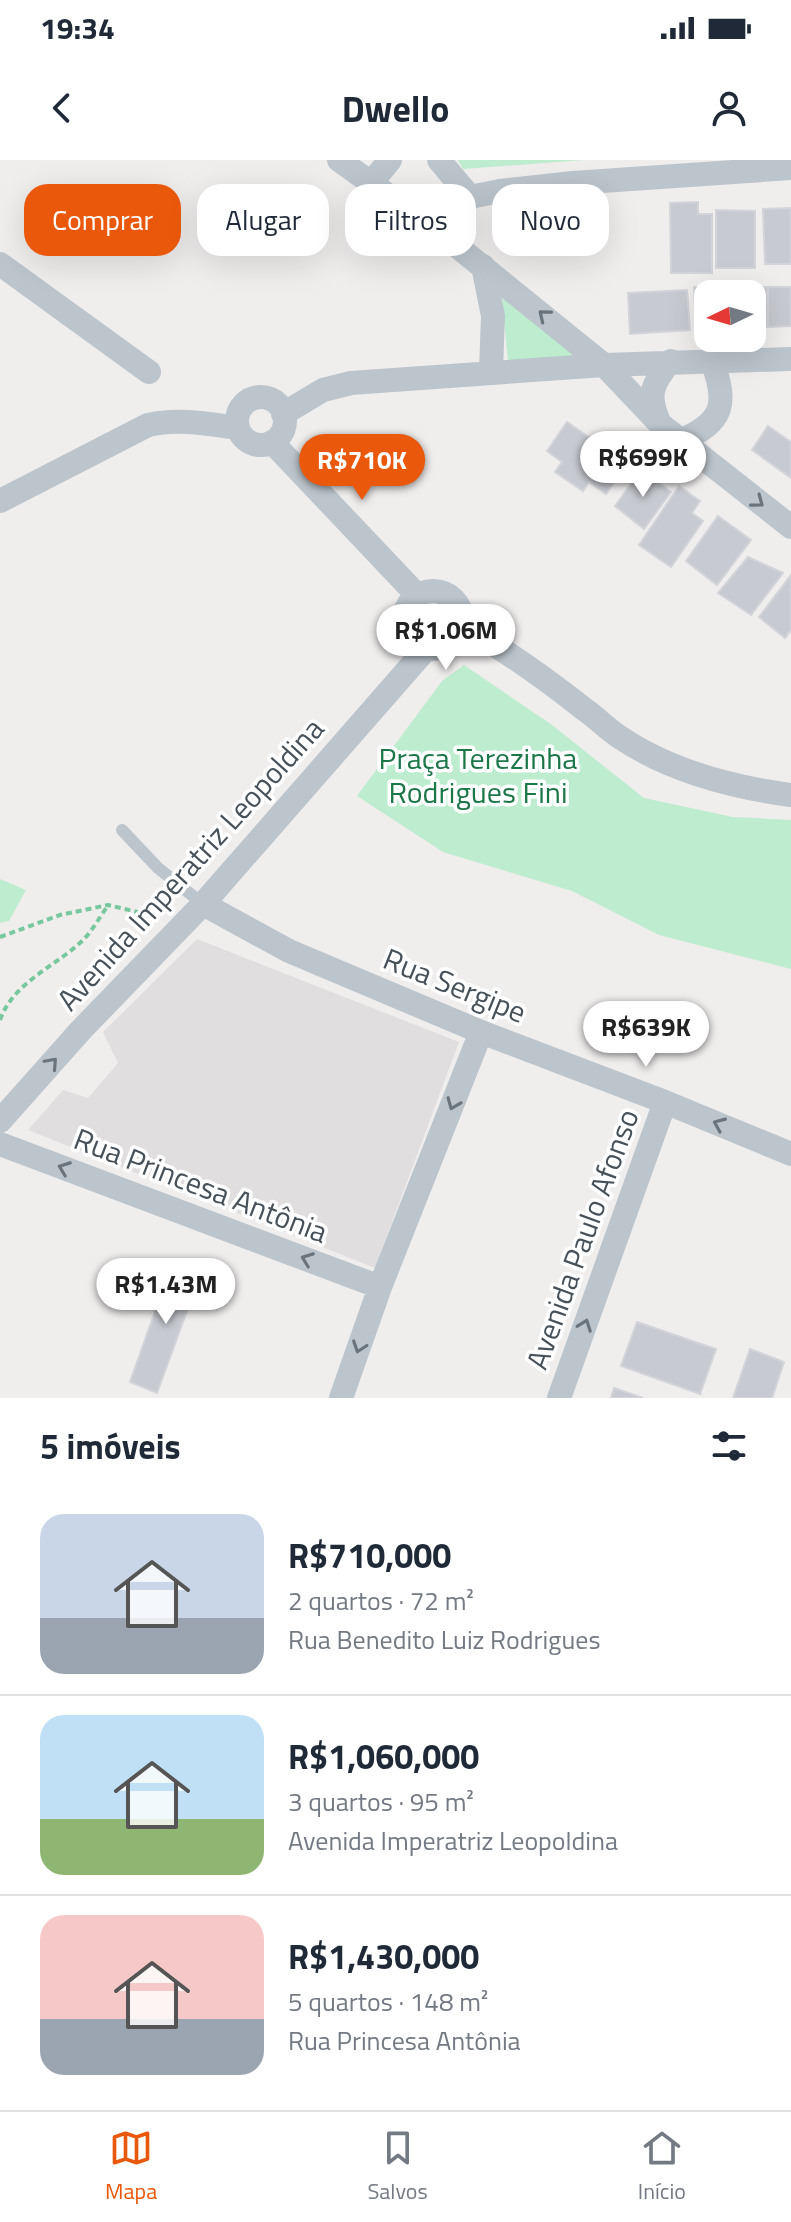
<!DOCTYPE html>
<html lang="pt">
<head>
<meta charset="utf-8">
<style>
	body { margin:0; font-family:"Titillium Web",sans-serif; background:#f6f6f7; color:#1f2937; height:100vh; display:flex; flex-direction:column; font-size:30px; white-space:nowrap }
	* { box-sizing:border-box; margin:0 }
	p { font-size:26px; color:#747a83 }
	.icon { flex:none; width:44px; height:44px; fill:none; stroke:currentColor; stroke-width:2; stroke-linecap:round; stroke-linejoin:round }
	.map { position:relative; height:1238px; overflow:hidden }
	.sheet { display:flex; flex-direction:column; background:#fff; flex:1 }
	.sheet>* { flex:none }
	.top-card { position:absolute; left:24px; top:24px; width:744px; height:72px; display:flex; gap:16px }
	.needle { width:52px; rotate:265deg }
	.tools { position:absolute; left:694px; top:120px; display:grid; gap:16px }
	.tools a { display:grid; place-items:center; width:72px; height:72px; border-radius:16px; background:#fff; box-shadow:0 8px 32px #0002; font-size:40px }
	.price { position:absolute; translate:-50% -68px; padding:0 18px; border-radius:28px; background:#fff; color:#222; font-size:26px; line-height:52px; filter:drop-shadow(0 2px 4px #0008) }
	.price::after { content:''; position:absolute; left:50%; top:48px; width:24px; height:18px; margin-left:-12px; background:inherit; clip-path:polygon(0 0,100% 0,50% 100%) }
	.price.current { background:#ea580c; color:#fff }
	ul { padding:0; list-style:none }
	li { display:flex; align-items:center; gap:24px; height:200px; padding:0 40px }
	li+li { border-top:2px solid #e0e1e3 }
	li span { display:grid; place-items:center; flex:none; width:224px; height:160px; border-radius:24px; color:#555 }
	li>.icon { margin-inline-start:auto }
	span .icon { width:96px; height:96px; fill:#fffc; stroke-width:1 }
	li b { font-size:34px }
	h2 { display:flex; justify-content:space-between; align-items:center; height:96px; padding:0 40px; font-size:34px }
	.tag { padding:0 28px; border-radius:24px; background:#fff; box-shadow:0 8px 32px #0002; font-size:28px; line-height:72px }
	.tag.current { background:#ea580c; color:#fff }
	.status { display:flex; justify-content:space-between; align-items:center; height:56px; padding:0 40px; background:#fff; direction:ltr }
	.status svg { height:22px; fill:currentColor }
	header { display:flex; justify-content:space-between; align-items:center; height:104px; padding:0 40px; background:#fff; font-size:36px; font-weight:700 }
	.tab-bar { display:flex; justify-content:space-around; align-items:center; height:112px; border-top:2px solid #e0e1e3; background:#fff; font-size:22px; color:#747a83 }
	.tab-bar a { display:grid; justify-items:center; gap:4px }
	.tab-bar .current { color:#ea580c }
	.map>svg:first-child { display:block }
	.education { fill:#e1dedf }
	.park { fill:#bdeccf }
	.building { fill:#c7cad0; stroke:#d2d4d9; stroke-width:2 }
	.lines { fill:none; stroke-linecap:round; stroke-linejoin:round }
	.path { stroke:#77c89f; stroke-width:4; stroke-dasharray:6 4; stroke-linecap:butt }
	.service { stroke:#bcc5cc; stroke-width:12 }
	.minor { stroke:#bcc5cc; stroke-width:24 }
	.oneway { stroke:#6a747c }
	.labels { text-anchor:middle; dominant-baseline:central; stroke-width:7; stroke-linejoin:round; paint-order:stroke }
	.park-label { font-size:30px; fill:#1b7748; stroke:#fff }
	.street-label { font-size:30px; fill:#47515a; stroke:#fff }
</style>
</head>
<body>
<div class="status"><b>19:34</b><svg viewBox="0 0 49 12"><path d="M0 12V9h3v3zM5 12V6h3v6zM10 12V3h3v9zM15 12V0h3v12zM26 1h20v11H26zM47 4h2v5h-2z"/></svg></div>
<header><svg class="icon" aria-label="back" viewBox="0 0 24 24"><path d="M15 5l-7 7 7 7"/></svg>Dwello<svg class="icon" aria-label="person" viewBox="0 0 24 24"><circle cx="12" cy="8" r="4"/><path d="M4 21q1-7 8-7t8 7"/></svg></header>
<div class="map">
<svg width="791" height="1238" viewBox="0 0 791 1238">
	<rect width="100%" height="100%" fill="#f0eded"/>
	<path class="education" d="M197 779 459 882 375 1108 28 970 63 930 88 938 118 903 103 872Z"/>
	<path class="park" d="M458 0H584L463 9Z
		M501 126 581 198 508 202Z
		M464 505 552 565 644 638 733 657 791 660V809L659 775 572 731 443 692 357 636 442 521Z
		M0 719 26 730 9 761 0 763Z"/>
	<path class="building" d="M698 42V54H712V113H671L670 43Z
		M791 48V104H765L763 49Z
		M716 50 755 51V108H716Z
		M694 127H735V134H708V168H696Z
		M735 127H768V167H752V134H735Z
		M768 127H791V166L768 167Z
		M687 130 690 170 630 174 628 133Z
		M567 262 627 303 606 334 589 322 583 331 555 312 562 302 547 291Z
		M768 266 791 282V318L752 290Z
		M641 310 671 332 644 369 615 346Z
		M679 326 700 341 692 353 703 361 671 407 639 385Z
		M718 356 751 380 717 425 686 401Z
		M748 397 783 413 751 455 718 433Z
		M791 415V470L785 478 759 457Z
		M173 1101 202 1110 157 1233 130 1222Z
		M637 1162 716 1189 700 1234 621 1206Z
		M750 1189 784 1202 772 1238H733Z
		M614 1228 643 1238H611Z"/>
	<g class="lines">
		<path class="path" d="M0 777 60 755 108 745 158 757
			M0 860C13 823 54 807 81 782 91 773 99 758 107 747"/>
		<path class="service" d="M122 670 158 708 203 744"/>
		<path class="minor" d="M339 0 442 74 604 205 660 264
			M439 0 470 37
			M371 23 390 0
			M442 74 470 37 500 31 573 23 791 8
			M0 104 149 212
			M483 106 493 156 491 211
			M671 201C651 224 647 236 660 264L791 367
			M237 261a24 24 0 1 1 48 0a24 24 0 1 1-48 0Z
			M283 254 323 230 351 223 604 205 791 199
			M680 281C724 262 728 244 712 201
			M272 282 417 435
			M0 341 148 265C178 258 209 264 238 268
			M404 460a29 29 0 1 1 58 0a29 29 0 1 1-58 0Z
			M462 465C505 490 545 518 584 549 596 557 606 568 618 576 669 611 730 627 791 635
			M203 744 289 791 481 872 665 942 791 994
			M0 961 81 870 203 744 426 489
			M0 984 380 1127
			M341 1238 380 1127 481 872
			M559 1238 665 942"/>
	</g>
	<defs><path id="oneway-chevron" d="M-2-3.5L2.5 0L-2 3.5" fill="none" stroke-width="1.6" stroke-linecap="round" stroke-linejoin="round" transform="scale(2)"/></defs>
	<g class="oneway">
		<use href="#oneway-chevron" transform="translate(544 155) rotate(-141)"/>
		<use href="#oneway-chevron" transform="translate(758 342) rotate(37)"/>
		<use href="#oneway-chevron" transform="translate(52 903) rotate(-48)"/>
		<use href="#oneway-chevron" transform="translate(453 944) rotate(112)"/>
		<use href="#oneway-chevron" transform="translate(719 964) rotate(-157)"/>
		<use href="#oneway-chevron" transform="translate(64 1008) rotate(-159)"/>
		<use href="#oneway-chevron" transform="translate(307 1099) rotate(-159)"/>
		<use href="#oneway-chevron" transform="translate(585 1165) rotate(-70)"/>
		<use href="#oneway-chevron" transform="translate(359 1187) rotate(109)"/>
	</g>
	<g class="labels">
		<g class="park-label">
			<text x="478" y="598">Praça Terezinha<tspan x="478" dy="34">Rodrigues Fini</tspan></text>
		</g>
		<g class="street-label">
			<text transform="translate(190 704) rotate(-48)">Avenida Imperatriz Leopoldina</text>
			<text transform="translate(455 825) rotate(22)">Rua Sergipe</text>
			<text transform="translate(201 1025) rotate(21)">Rua Princesa Antônia</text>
			<text transform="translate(582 1079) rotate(-70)">Avenida Paulo Afonso</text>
		</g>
	</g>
</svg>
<div class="tools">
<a><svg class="needle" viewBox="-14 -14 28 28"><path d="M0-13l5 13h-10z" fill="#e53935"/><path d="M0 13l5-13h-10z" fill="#747a83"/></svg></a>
</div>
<b class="price" style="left:643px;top:339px">R$699K</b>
<b class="price current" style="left:362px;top:342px">R$710K</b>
<b class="price" style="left:446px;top:512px">R$1.06M</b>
<b class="price" style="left:646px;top:909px">R$639K</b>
<b class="price" style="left:166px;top:1166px">R$1.43M</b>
<div class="top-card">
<a class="tag current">Comprar</a>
<a class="tag">Alugar</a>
<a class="tag">Filtros</a>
<a class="tag">Novo</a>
</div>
</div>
<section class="sheet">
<h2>5 imóveis<svg class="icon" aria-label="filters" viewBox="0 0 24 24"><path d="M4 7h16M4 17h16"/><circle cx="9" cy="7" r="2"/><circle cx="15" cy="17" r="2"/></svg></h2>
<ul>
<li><span style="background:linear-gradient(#c9d6e8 65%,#9aa5b1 0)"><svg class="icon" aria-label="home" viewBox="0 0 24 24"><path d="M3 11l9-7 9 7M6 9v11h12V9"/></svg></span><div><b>R$710,000</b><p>2 quartos · 72 m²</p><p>Rua Benedito Luiz Rodrigues</p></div></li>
<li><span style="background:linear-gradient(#bfe0f5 65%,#8fb573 0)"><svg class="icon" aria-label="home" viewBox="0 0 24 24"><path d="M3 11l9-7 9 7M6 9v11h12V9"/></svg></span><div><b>R$1,060,000</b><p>3 quartos · 95 m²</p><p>Avenida Imperatriz Leopoldina</p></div></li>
<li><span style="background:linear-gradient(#f6c9c9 65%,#9aa5b1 0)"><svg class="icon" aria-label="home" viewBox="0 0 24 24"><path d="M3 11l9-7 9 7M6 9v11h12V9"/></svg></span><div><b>R$1,430,000</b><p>5 quartos · 148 m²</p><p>Rua Princesa Antônia</p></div></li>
</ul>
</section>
<nav class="tab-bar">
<a class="current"><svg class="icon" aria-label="map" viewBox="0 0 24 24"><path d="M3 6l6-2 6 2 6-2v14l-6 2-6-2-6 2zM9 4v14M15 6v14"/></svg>Mapa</a>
<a><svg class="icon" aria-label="saved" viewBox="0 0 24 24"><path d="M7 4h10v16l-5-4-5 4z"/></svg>Salvos</a>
<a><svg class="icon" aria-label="home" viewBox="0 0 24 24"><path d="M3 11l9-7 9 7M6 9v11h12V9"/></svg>Início</a>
</nav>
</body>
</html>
